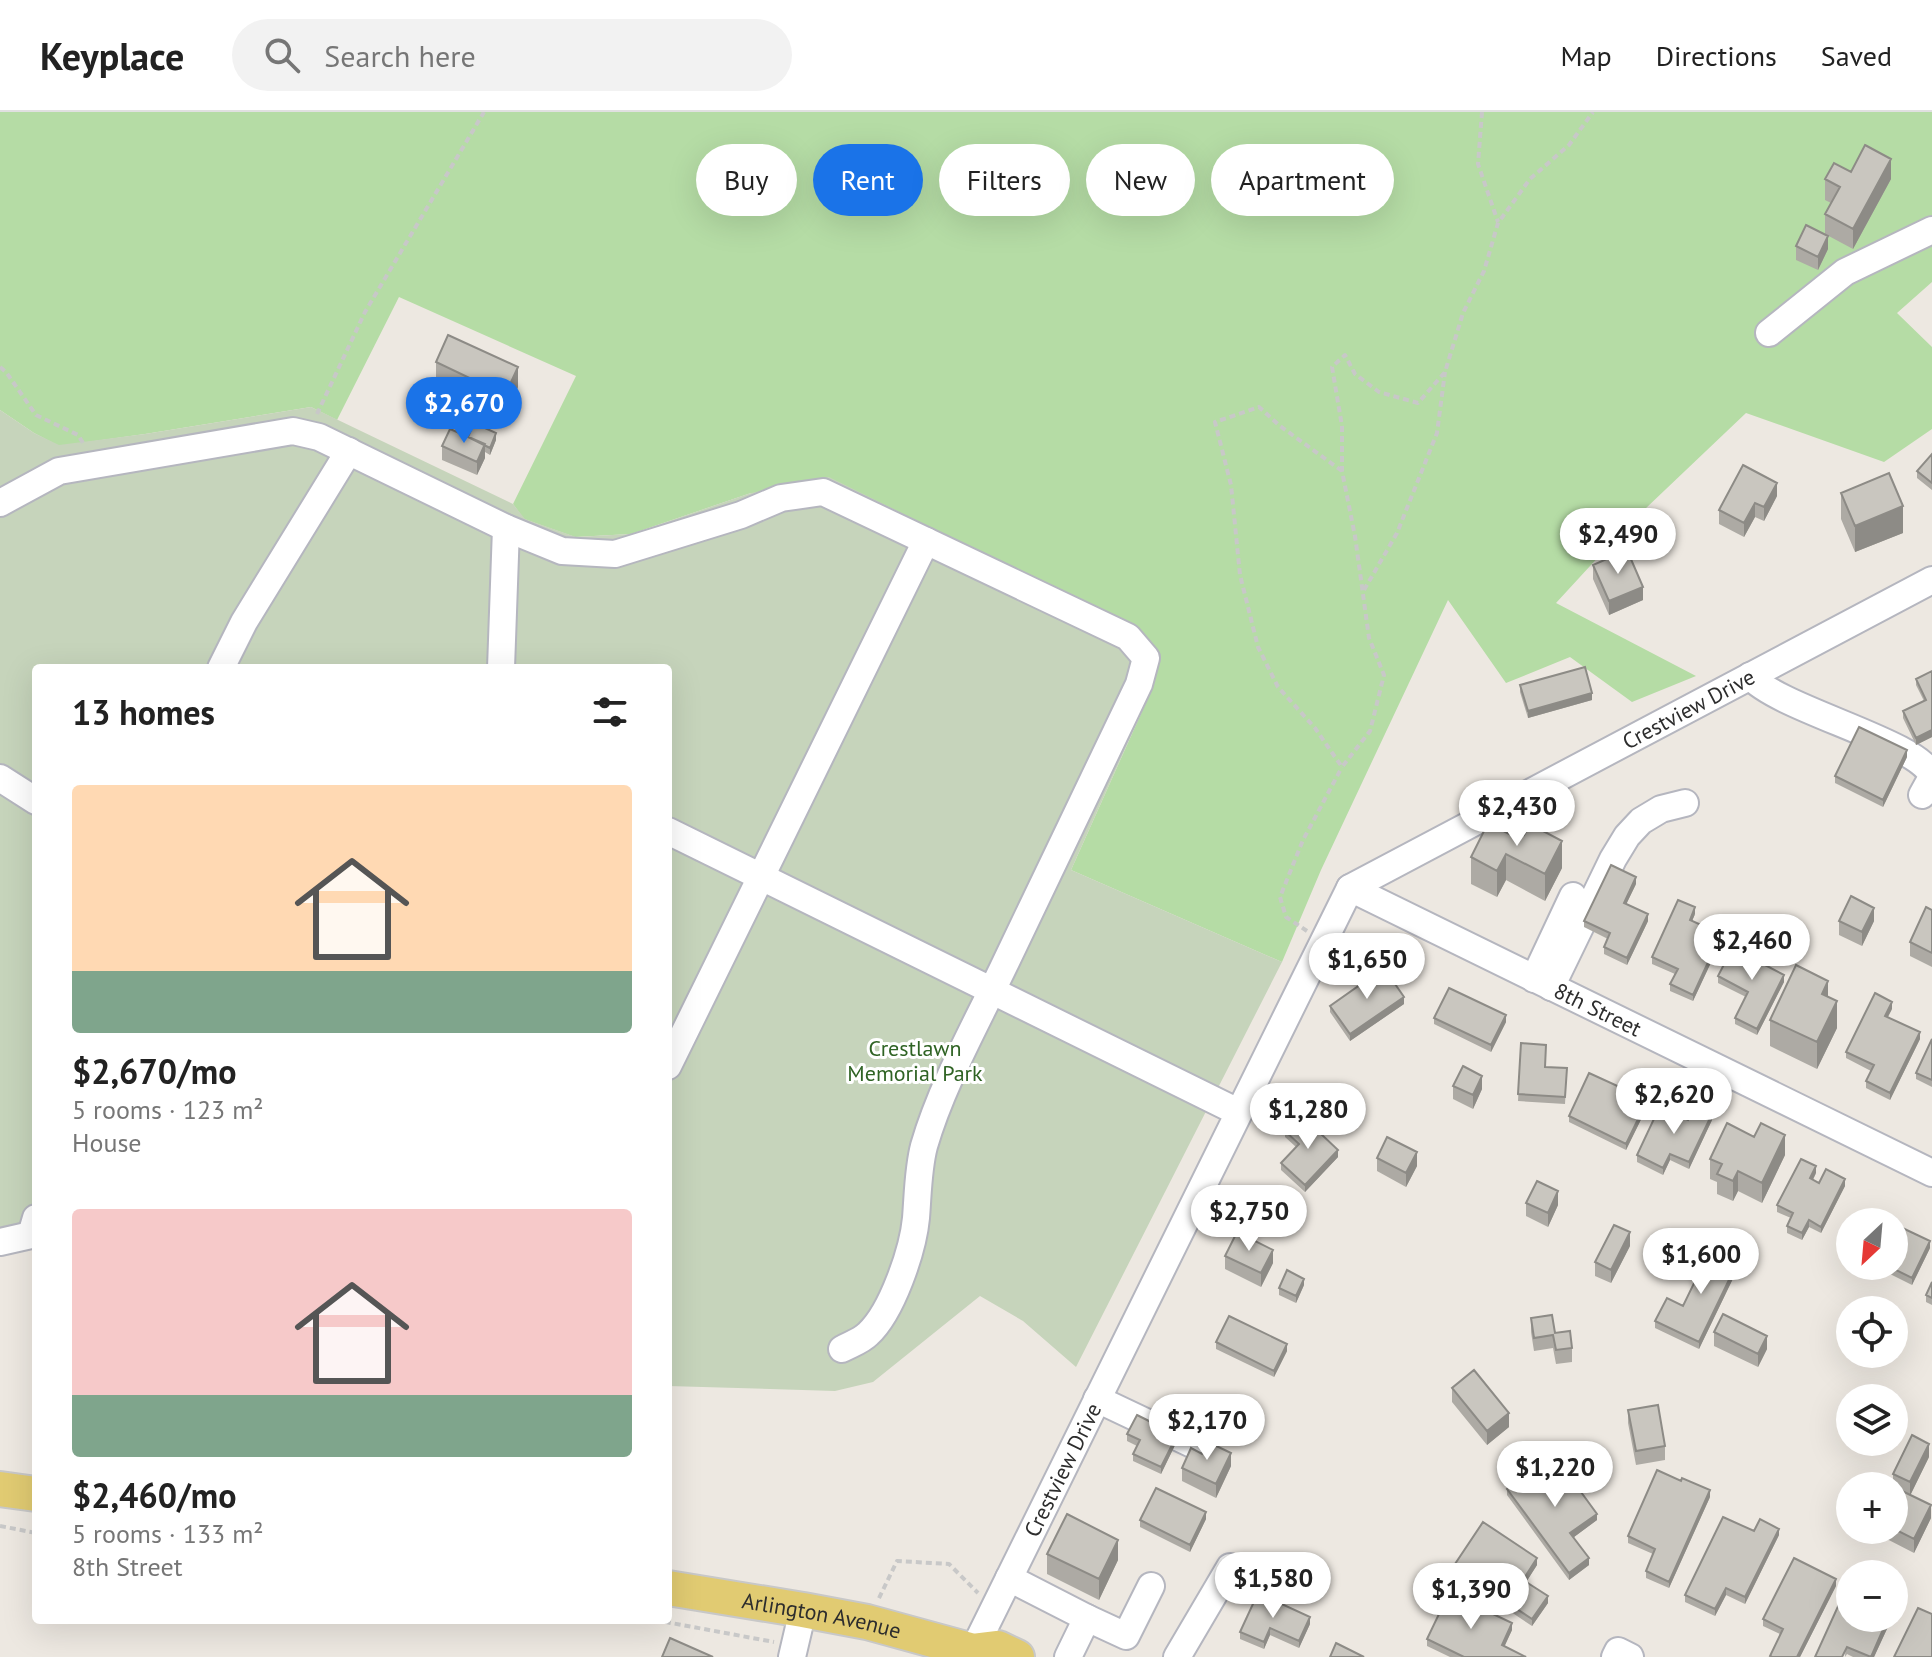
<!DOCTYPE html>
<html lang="en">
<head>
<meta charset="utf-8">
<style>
	body { margin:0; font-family:"PT Sans",sans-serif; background:#f2f2f2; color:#222; height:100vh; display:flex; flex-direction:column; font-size:30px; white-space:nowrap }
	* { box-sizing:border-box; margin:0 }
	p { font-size:26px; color:#767676 }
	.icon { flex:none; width:44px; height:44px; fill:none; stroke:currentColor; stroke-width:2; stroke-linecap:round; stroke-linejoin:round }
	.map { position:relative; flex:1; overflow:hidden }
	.side { position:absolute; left:32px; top:552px; width:640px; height:960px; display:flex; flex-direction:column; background:#fff; border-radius:8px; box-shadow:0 8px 32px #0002 }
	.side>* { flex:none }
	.hud { position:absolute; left:696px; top:32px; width:760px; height:72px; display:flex; gap:16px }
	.needle { width:52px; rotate:206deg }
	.controls { position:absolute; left:1836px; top:1096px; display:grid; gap:16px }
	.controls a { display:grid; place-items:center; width:72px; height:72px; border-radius:50%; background:#fff; box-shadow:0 8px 32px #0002; font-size:40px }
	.price { position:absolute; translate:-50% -68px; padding:0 18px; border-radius:28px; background:#fff; color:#222; font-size:26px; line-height:52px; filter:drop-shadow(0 2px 4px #0008) }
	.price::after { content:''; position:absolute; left:50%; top:48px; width:24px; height:18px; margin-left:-12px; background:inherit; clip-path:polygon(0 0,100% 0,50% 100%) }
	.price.selected { background:#1a73e8; color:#fff }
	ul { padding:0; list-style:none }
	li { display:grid; align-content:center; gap:16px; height:424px; padding:0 40px }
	li span { display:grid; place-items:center; height:248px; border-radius:8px; color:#555 }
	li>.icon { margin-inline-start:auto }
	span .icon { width:144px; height:144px; fill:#fffc; stroke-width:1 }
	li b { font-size:34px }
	h2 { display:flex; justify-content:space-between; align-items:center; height:96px; padding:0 40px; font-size:34px }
	.chip { padding:0 28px; border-radius:36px; background:#fff; box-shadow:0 8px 32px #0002; font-size:28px; line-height:72px }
	.chip.selected { background:#1a73e8; color:#fff }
	header { display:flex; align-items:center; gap:48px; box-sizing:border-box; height:112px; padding:0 40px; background:#fff; border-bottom:2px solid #e0e0e0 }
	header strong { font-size:38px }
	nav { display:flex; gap:44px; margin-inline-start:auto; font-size:28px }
	.search { width:560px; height:72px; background:#f2f2f2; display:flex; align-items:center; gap:20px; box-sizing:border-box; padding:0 28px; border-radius:44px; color:#767676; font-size:30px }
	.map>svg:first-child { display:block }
	.green { fill:#b5dca5 }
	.cemetery { fill:#c6d4bb }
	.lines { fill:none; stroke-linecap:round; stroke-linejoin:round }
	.minor-casing { stroke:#b5b6bf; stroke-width:30 }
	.major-casing { stroke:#c8c8c8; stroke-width:38 }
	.path { stroke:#c8c8c8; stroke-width:4; stroke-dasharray:6 4; stroke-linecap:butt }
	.minor { stroke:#fff; stroke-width:26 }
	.major { stroke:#e1cb72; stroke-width:34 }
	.wall { fill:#adaaa4 }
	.shaded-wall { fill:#8d8b86 }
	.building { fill:#c9c6bf; stroke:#8d8b86; stroke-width:2 }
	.labels { text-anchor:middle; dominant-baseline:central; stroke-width:6; stroke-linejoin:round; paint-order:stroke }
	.street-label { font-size:22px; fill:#2d2d2d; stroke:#fff }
	.park-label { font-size:22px; fill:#2f6324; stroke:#fff }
</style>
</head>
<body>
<header>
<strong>Keyplace</strong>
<div class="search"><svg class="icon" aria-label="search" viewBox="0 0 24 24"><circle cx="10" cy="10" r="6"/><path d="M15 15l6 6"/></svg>Search here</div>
<nav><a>Map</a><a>Directions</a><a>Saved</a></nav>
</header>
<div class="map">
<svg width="1932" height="1545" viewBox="0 0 1932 1545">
	<rect width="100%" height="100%" fill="#ede8e1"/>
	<path class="green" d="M0 0H1932V170L1897 201 1932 235V317L1884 350 1746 301 1625 416 1556 491 1696 564 1632 590 1570 545 1506 571 1448 488 1321 758 1282 850 1071 758 1153 575 751 381 631 422 575 425 524 407 513 392 576 264 399 185 337 308 311 295 145 322 59 334 34 321 0 298Z"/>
	<path class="cemetery" d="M311 295 513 392 525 407 576 425 631 422 751 381 829 365 1109 504 1147 530 1153 575 1071 758 1282 850 1076 1255 1023 1209 980 1184 873 1270 835 1279 668 1274V556H36V1135H20L0 1139V298L34 321 59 333 145 322Z"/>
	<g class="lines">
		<g class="minor-casing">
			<g id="minor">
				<path d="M1769 221 1845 160 1932 118"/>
				<path d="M0 391 59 359 293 319 319 325 506 416 562 439 615 442 741 403 781 386 823 380 1128 525 1146 546 1139 572C1094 667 1048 761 1003 856 976 912 941 975 924 1034 918 1057 918 1081 916 1106 913 1138 892 1200 868 1222 861 1229 851 1232 842 1237"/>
				<path d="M221 556 244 510 349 339"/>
				<path d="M501 556 506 416"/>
				<path d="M1750 564C1780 598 1923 631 1932 665L1922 683"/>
				<path d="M0 666 36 689"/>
				<path d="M668 719 1238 1000"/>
				<path id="s1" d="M1350 776 1932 1061"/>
				<path d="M1534 867 1573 784"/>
				<path d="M1551 875 1613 747 1627 724 1641 709 1661 697 1685 691"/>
				<path d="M668 954 926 429"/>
				<path d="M0 1130 31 1123 36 1106"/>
				<path d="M1097 1287 1192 1332"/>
				<path d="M1009 1466 1087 1506 1068 1545"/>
				<path d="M1087 1506 1126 1524 1151 1474"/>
				<path id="s2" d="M973 1539 1350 776 1932 468"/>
				<path d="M792 1545 803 1498"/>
				<path d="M1177 1545 1230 1455"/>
				<path d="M1615 1545 1618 1539 1630 1545"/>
			</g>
		</g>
		<g class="major-casing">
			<g id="major">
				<path d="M0 1377 36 1382"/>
				<path id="s3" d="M668 1476 803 1498 867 1510 973 1539 998 1536 1017 1545"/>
			</g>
		</g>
		<path class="path" d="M1482 0 1478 52 1498 110
			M0 255 6 260 36 303 78 323 85 334
			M317 302 365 200 484 0
			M1342 359 1280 314 1259 295 1215 310 1231 373 1240 463 1258 535 1278 575 1315 616 1342 655 1370 619 1384 563 1369 526 1355 424 1342 359V314L1332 255 1345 243 1355 262 1379 280 1418 291 1445 260 1463 201 1484 159 1498 111 1530 67 1569 33 1593 0
			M1364 478 1397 421 1437 321 1445 260
			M1307 819 1286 805 1280 785 1303 728 1342 655
			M0 1414 36 1421
			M879 1486 897 1449 949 1452 978 1481
			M655 1508 774 1530"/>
		<use href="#minor" class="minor"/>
		<use href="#major" class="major"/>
	</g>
	<path class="wall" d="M1851 60 1891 67 1853 137 1825 122V102L1831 91 1825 88V67Z
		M1796 134 1828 137 1818 158 1796 148Z
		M436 250 518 275 505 303 436 270Z
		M468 325 496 328 490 343 485 340V346L477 363 442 348V334Z
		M1932 342V378L1917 366V359Z
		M1841 381 1903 421 1855 440 1841 407Z
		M1777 384 1764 409 1755 405 1744 425 1719 412V398Z
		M1593 453 1643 488 1609 503 1593 467Z
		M1932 559V625L1916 633 1903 606V599L1924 589 1916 573V567Z
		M1520 573 1592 588 1528 606 1520 580Z
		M1907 645 1883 695 1835 671V664Z
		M1488 711 1562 756 1545 789 1506 768 1497 785 1471 772V745Z
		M1636 772 1626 792 1648 809 1627 853 1604 842V835L1608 827 1584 815V809Z
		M1932 798V855L1910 844V830Z
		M1695 802 1692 809 1721 829 1693 889 1670 879V872L1675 862 1652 852V845Z
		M1839 809H1874L1862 834 1839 823Z
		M1743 841 1771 849 1768 855 1784 870 1757 923 1735 912V906L1746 885 1718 871V864Z
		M1828 885 1837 916 1817 957 1770 934V908Z
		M1404 892 1350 929 1330 900V894Z
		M1892 897 1888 905 1920 927 1890 988 1866 976V969L1871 959 1846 946V940Z
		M1434 906 1506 910 1491 940 1434 912Z
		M1932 927V975L1916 967V961Z
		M1521 931 1545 955 1567 956 1565 992 1518 989Z
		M1453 974 1482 977 1473 997 1453 987Z
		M1626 978 1654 981 1626 1038 1569 1010V1004Z
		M1688 1008H1712L1689 1057 1670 1048 1663 1063 1637 1050V1043Z
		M1285 1019 1338 1045 1305 1080 1281 1058V1051L1296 1035 1285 1025Z
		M1785 1043 1762 1091 1738 1079 1733 1089 1717 1082V1070L1710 1067V1047Z
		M1377 1046 1417 1054 1406 1075 1377 1059Z
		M1816 1061 1813 1068 1819 1071 1845 1074 1821 1121 1809 1115 1802 1128 1787 1121V1114L1791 1106 1777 1100V1093Z
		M1526 1091 1558 1093 1548 1115 1526 1104Z
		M1630 1134 1611 1171 1595 1164V1150Z
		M1930 1136 1912 1173 1874 1154H1894Z
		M1225 1144 1273 1151 1261 1175 1225 1157Z
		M1740 1152 1699 1237 1655 1216V1209L1683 1194Z
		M1932 1170V1193L1926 1190V1183Z
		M1304 1173 1296 1191 1279 1183V1176Z
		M1531 1206 1555 1221 1572 1236V1250L1556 1252 1553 1236 1534 1239 1531 1220Z
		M1714 1220 1767 1237 1758 1255 1714 1234Z
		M1216 1230 1287 1239 1274 1265 1216 1237Z
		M1452 1276 1509 1315 1487 1333 1452 1290Z
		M1628 1298 1665 1334V1348L1636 1353 1628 1311Z
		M1127 1322 1177 1329 1161 1362 1133 1349V1342L1137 1334 1127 1329Z
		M1929 1345 1910 1383 1931 1406 1914 1441 1881 1424V1418H1894V1384L1897 1378 1893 1374V1362Z
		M1231 1354 1216 1386 1182 1369V1356Z
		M1507 1377 1597 1408 1574 1425 1589 1453 1569 1468 1507 1383Z
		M1710 1385 1669 1476 1646 1466V1459L1653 1442 1628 1431V1424Z
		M1206 1407 1190 1440 1140 1415V1408Z
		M1754 1419 1779 1423 1745 1492 1726 1483 1715 1504 1685 1490V1483Z
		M1047 1442 1118 1448 1099 1488 1047 1462Z
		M1537 1453 1526 1470 1548 1491 1532 1514 1453 1461V1455Z
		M1850 1468 1892 1506 1874 1545H1853L1847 1542 1845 1545Z
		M1836 1474 1800 1545H1770L1780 1522 1763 1514V1507Z
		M1310 1512 1299 1536 1270 1523 1264 1537 1240 1527V1520Z
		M1512 1518 1504 1534 1526 1545H1450L1427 1534V1527Z"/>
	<path class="shaded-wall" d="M1891 47V67L1853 137V117Z
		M1828 124V137L1818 158V145Z
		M518 255V275L505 303V283Z
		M496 321V328L490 343V336Z
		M485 332V346L477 363V350Z
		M1777 371V384L1764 409V395Z
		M1755 391V405L1744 425V411Z
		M1903 394V421L1855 440V414Z
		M1643 475V488L1609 503V489Z
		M1592 581V588L1528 606V599Z
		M1932 618V625L1916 633V626Z
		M1907 638V645L1883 695V688Z
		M1562 729V756L1545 789V762Z
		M1506 742V768L1497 785V759Z
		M1636 765V772L1624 797V791Z
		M1695 795V802L1690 814V808Z
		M1874 796V809L1862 834V820Z
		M1648 802V809L1627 853V846Z
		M1721 822V829L1693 889V883Z
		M1771 842V849L1765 860V853Z
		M1784 863V870L1757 923V917Z
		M1828 869V896L1822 882Z
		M1404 885V892L1350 929V922Z
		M1837 889V916L1817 957V930Z
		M1892 890V897L1885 910V904Z
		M1506 903V910L1491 940V933Z
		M1920 920V927L1890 988V981Z
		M1482 964V977L1473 997V983Z
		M1654 974V981L1626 1038V1032Z
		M1712 1002V1008L1689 1057V1050Z
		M1785 1023V1043L1762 1091V1071Z
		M1338 1038V1045L1305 1080V1073Z
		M1417 1040V1054L1406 1075V1061Z
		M1670 1042V1048L1663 1063V1056Z
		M1816 1054V1061L1810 1073V1066Z
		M1738 1059V1079L1733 1089V1069Z
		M1845 1067V1074L1821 1121V1115Z
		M1558 1079V1093L1548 1115V1101Z
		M1809 1108V1115L1802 1128V1121Z
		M1630 1120V1134L1611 1171V1158Z
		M1930 1129V1136L1912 1173V1166Z
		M1273 1138V1151L1261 1175V1161Z
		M1740 1145V1152L1699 1237V1230Z
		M1304 1167V1173L1296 1191V1184Z
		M1767 1224V1237L1758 1255V1242Z
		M1287 1232V1239L1274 1265V1259Z
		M1509 1301V1315L1487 1333V1319Z
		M1177 1323V1329L1161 1362V1355Z
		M1929 1332V1345L1910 1384V1370Z
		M1231 1341V1354L1216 1386V1372Z
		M1710 1378V1385L1669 1476V1470Z
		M1931 1393V1406L1914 1441V1427Z
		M1206 1400V1407L1190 1440V1433Z
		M1597 1402V1408L1570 1428V1421Z
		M1779 1417V1423L1745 1492V1485Z
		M1118 1428V1448L1099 1488V1467Z
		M1537 1446V1453L1523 1475V1468Z
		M1589 1446V1453L1569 1468V1461Z
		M1836 1467V1474L1800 1545H1797Z
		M1726 1476V1483L1715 1504V1497Z
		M1548 1484V1491L1532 1514V1507Z
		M1310 1505V1512L1299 1536V1529Z
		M1888 1506H1892L1874 1545H1871Z
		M1512 1511V1518L1502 1540V1533Z
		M1270 1516V1523L1264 1537V1530Z"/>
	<path class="building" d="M1865 33 1891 47 1853 117 1825 102 1840 75 1825 67 1834 51 1851 60Z
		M1806 113 1828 124 1818 145 1796 134Z
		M448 223 518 255 505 283 436 250Z
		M474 311 496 321 490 336 468 325Z
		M450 317 485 332 477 350 442 334Z
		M1932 342V371L1917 359Z
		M1743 353 1777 371 1764 395 1755 391 1744 411 1719 398Z
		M1889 361 1903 394 1855 414 1841 381Z
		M1627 438 1643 475 1609 489 1593 453Z
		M1585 555 1592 581 1528 599 1520 573Z
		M1932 559V618L1916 626 1903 599 1926 588 1916 567Z
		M1859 615 1907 638 1883 688 1835 664Z
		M1488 711 1509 722 1512 716 1524 723 1530 712 1562 729 1545 762 1506 742 1497 759 1471 745Z
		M1611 753 1636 765 1624 791 1648 802 1627 846 1604 835 1610 821 1584 809Z
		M1851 784 1874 796 1862 820 1839 809Z
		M1678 788 1695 795 1690 808 1721 822 1693 883 1670 872 1678 857 1652 845Z
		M1926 795 1932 798V841L1910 830Z
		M1748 830 1771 842 1765 853 1784 863 1757 917 1735 906 1748 880 1718 864 1733 835 1743 841Z
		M1796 853 1828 869 1822 882 1837 889 1817 930 1770 908Z
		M1384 856 1404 885 1350 922 1330 894Z
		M1449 876 1506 903 1491 933 1434 906Z
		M1875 881 1892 890 1885 904 1920 920 1890 981 1866 969 1874 953 1846 940Z
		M1932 927V968L1916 961Z
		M1521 931 1546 933 1545 955 1567 956 1565 985 1518 982Z
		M1463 954 1482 964 1473 983 1453 974Z
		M1589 961 1626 978 1633 964 1654 974 1626 1032 1569 1004Z
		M1695 993 1712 1002 1689 1050 1670 1042 1663 1056 1637 1043 1660 994 1688 1008Z
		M1301 1003 1338 1038 1305 1073 1281 1051 1299 1032 1285 1019Z
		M1727 1011 1754 1025 1761 1011 1785 1023 1762 1071 1738 1059 1733 1069 1717 1062 1722 1052 1710 1047Z
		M1387 1025 1417 1040 1406 1061 1377 1046Z
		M1801 1047 1816 1054 1810 1066 1819 1071 1826 1057 1845 1067 1821 1115 1809 1108 1802 1121 1787 1114 1793 1101 1777 1093Z
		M1537 1069 1558 1079 1548 1101 1526 1091Z
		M1873 1102 1890 1110H1869Z
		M1894 1112 1930 1129 1912 1166 1888 1154H1894Z
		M1614 1113 1630 1120 1611 1158 1595 1150Z
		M1237 1120 1273 1138 1261 1161 1225 1144Z
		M1713 1132 1740 1145 1699 1230 1655 1209 1667 1186 1683 1194Z
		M1287 1158 1304 1167 1296 1184 1279 1176Z
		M1932 1170V1186L1926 1183Z
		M1723 1202 1767 1224 1758 1242 1714 1220Z
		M1552 1203 1555 1221 1570 1219 1572 1236 1556 1238 1553 1223 1534 1226 1531 1206Z
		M1229 1204 1287 1232 1274 1259 1216 1230Z
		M1474 1258 1509 1301 1487 1319 1452 1276Z
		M1658 1293 1665 1334 1636 1339 1628 1298Z
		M1137 1303 1177 1323 1161 1355 1133 1342 1140 1328 1127 1322Z
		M1912 1323 1929 1332 1910 1370 1893 1362Z
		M1208 1330 1231 1341 1216 1372 1182 1356 1191 1336 1202 1342Z
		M1554 1343 1597 1402 1570 1421 1589 1446 1569 1461 1507 1377Z
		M1657 1358 1681 1369 1682 1366 1710 1378 1669 1470 1646 1459 1655 1437 1628 1424Z
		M1156 1376 1206 1400 1190 1433 1140 1408Z
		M1898 1377 1931 1393 1914 1427 1894 1417V1384Z
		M1067 1402 1118 1428 1099 1467 1047 1442Z
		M1723 1405 1754 1419 1760 1407 1779 1417 1745 1485 1726 1476 1715 1497 1685 1483Z
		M1483 1410 1537 1446 1523 1468 1548 1484 1532 1507 1453 1455Z
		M1794 1446 1836 1467 1797 1545H1772L1770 1544 1783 1517 1763 1507Z
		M1850 1468V1506H1888L1871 1545 1847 1535 1842 1545H1815Z
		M1258 1481 1310 1505 1299 1529 1270 1516 1264 1530 1240 1520Z
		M1449 1481 1512 1511 1502 1533 1526 1545H1464L1427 1527Z
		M1918 1496 1932 1502V1545H1894Z
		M670 1526 713 1545H662Z
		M1336 1531 1364 1545H1330Z"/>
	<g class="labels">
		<g class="street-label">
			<text stroke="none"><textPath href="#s2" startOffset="1234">Crestview Drive</textPath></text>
			<text stroke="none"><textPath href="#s1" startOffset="276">8th Street</textPath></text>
			<text stroke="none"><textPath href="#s2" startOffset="202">Crestview Drive</textPath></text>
			<text stroke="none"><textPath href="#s3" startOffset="156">Arlington Avenue</textPath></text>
		</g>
		<g class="park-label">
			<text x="915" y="936">Crestlawn<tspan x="915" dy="25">Memorial Park</tspan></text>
		</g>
	</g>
</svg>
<div class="controls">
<a><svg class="needle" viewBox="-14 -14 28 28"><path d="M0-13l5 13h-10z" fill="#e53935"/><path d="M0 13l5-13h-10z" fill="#767676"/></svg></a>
<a><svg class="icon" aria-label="locate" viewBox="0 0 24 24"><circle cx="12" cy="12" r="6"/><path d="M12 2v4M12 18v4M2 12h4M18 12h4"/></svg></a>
<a><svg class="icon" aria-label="layers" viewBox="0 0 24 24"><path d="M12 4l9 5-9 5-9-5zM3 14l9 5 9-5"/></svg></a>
<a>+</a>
<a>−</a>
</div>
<b class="price selected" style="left:464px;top:333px">$2,670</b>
<b class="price" style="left:1618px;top:464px">$2,490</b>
<b class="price" style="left:1517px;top:736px">$2,430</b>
<b class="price" style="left:1752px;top:870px">$2,460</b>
<b class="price" style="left:1367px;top:889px">$1,650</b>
<b class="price" style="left:1674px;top:1024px">$2,620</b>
<b class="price" style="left:1308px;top:1039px">$1,280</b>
<b class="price" style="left:1249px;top:1141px">$2,750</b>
<b class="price" style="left:1701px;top:1184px">$1,600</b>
<b class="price" style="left:1207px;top:1350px">$2,170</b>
<b class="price" style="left:1555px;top:1397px">$1,220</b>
<b class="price" style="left:1273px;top:1508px">$1,580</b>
<b class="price" style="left:1471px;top:1519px">$1,390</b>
<div class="hud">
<a class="chip">Buy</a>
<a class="chip selected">Rent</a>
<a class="chip">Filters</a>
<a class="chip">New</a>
<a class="chip">Apartment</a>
</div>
<section class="side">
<h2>13 homes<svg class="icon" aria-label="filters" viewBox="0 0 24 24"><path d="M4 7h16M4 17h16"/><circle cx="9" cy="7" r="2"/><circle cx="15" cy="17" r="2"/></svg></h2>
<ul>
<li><span style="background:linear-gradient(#ffd9b3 75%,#7fa58c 0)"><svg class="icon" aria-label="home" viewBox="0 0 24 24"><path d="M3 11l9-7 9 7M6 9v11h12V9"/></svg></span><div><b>$2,670/mo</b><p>5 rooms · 123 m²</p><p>House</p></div></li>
<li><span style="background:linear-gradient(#f6c9c9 75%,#7fa58c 0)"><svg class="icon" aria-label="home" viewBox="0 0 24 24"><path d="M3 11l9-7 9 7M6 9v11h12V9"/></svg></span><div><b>$2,460/mo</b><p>5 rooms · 133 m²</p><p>8th Street</p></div></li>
</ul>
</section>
</div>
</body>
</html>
